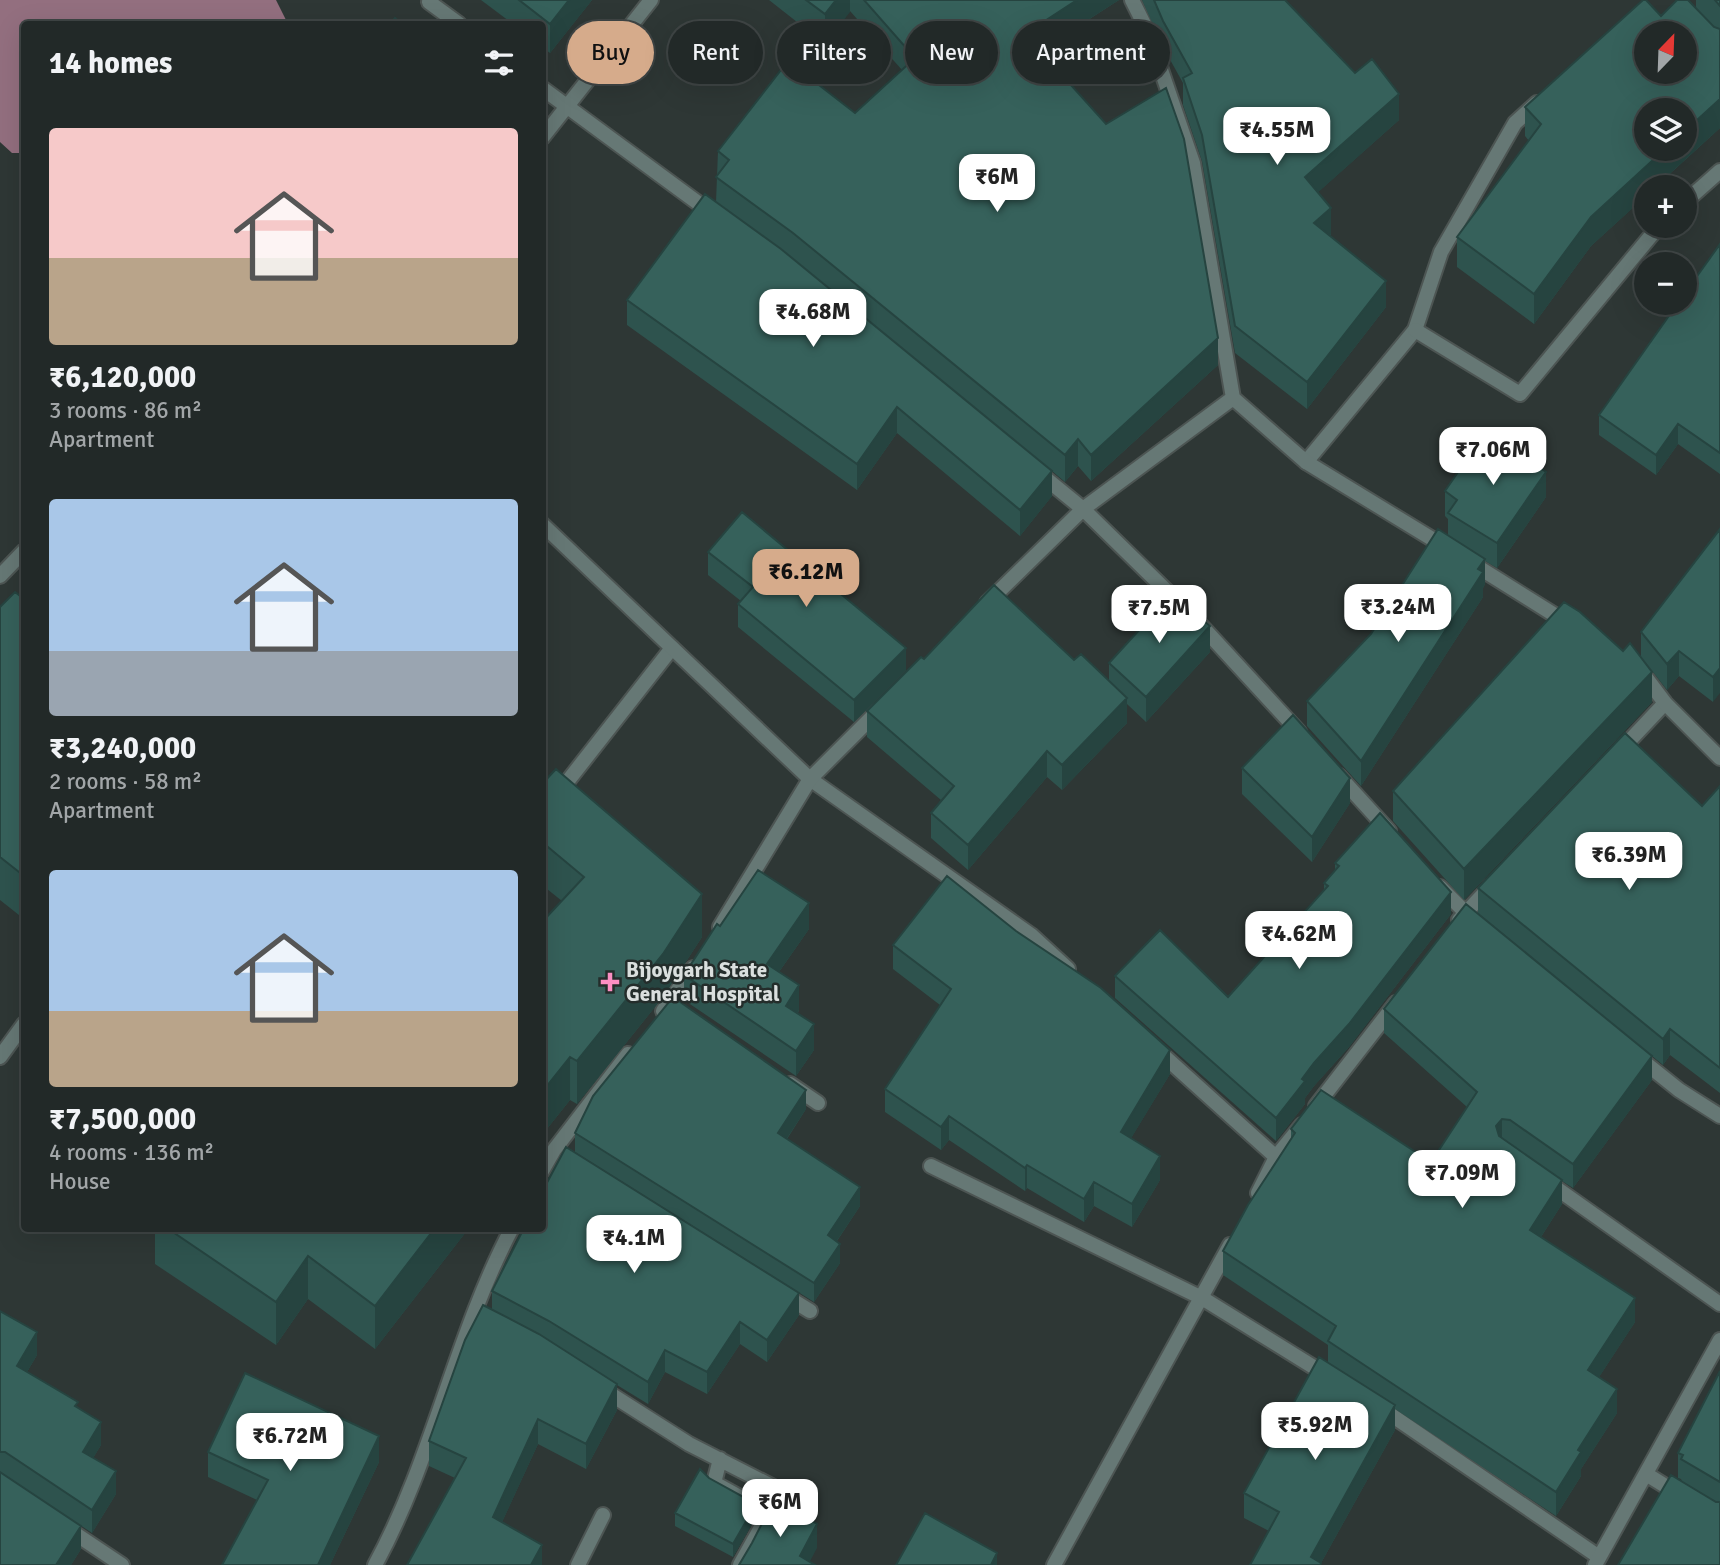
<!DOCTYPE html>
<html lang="en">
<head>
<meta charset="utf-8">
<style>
	body { margin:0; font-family:Signika,sans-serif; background:#2e3534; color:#f1f3f6; height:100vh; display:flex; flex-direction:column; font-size:26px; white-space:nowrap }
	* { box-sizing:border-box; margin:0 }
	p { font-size:23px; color:#a2a6a8 }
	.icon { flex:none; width:38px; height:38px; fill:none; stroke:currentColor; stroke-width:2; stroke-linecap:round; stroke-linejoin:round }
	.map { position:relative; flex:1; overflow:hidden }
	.side { position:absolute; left:21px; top:21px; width:525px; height:1211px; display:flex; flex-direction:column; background:#222928; border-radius:7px; box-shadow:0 7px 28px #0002,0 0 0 2px #3f4545 }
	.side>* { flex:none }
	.banner { position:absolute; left:567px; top:21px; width:665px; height:63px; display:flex; gap:14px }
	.needle { width:46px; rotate:23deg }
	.fabs { position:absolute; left:1634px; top:21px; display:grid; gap:14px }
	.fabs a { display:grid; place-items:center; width:63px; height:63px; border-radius:50%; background:#222928; box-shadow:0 7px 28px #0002,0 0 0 2px #3f4545; font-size:35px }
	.price { position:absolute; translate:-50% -60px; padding:0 16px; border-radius:14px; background:#fff; color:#222; font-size:23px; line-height:46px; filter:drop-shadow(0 2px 4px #0008) }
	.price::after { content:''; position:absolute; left:50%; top:42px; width:21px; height:16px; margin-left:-10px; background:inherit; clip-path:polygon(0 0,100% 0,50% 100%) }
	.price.active { background:#d6ab8b; color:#111 }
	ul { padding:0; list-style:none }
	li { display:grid; align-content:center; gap:14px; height:371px; padding:0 28px }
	li span { display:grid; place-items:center; height:217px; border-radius:7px; color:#555 }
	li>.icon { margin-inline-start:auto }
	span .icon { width:126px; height:126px; fill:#fffc; stroke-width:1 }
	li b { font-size:30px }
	h2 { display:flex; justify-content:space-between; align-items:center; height:84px; padding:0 28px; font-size:30px }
	.pill { padding:0 24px; border-radius:32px; background:#222928; box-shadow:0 7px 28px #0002,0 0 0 2px #3f4545; font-size:24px; line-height:63px }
	.pill.active { background:#d6ab8b; color:#111 }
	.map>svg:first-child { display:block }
	.water { fill:#936f7f }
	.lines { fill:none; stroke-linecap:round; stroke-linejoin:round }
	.service-casing { stroke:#4d5553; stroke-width:18 }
	.minor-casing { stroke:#4d5553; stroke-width:18 }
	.service { stroke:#667875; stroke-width:14 }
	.minor { stroke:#667875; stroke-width:14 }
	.wall { fill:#2e534e }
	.shaded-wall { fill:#264440 }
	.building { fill:#36615b; stroke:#264440; stroke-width:2; fill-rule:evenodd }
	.poi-dot { fill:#fc8fc3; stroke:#242d2b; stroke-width:2.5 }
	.labels { text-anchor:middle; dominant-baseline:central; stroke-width:5; stroke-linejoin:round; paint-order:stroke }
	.poi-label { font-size:21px; font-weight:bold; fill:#dadfde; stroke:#242d2b; text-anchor:start }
</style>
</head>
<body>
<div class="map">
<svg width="1720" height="1565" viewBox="0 0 1720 1565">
	<rect width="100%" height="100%" fill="#2e3735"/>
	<path class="water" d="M0 0H276L288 24H24V153H12L0 142Z"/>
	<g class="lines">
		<g class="service-casing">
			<path id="service" d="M1306 462 1415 330 1441 252 1515 123 1537 103
				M1618 753 1665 703
				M810 779 1031 935 1068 969
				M542 814 672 648
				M1459 920 1491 886
				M1155 1048 1276 1157
				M0 1057 24 1024
				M1316 1106 1396 1003
				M931 1166 1202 1298 1328 1376
				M1258 1193 1276 1157 1302 1125
				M784 1295 810 1311
				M604 1390 689 1444 791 1496
				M1381 1408 1599 1557
				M720 1459 714 1483 769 1513 740 1565
				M578 1565 603 1515
				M1054 1565 1230 1245"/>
		</g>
		<g class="minor-casing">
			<path id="minor" d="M1132 0 1148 32 1193 163 1233 398 1306 462 1447 548
				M429 2 459 24
				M542 88 713 214
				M542 138 651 0
				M1685 202 1720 171
				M1415 330 1520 394 1659 226
				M1039 473 1083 509 1182 606
				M542 524 810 779
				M1470 562 1569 624
				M0 576 24 551
				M987 603 1083 509 1233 398
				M1197 621 1299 732
				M1641 671 1665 703 1720 758
				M1339 776 1389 831
				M1440 887 1475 922
				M720 927 810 779 878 711
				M663 1011 693 968
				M1639 1058 1679 1090 1720 1116
				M790 1084 818 1103
				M542 1171 554 1150 628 1054
				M1549 1183 1720 1304
				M1646 1474 1680 1495
				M65 1527 122 1565
				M375 1565C433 1459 455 1336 512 1228
				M1595 1565 1720 1340"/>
		</g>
		<use href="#service" class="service"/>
		<use href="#minor" class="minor"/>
	</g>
	<path class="wall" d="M481 0H592L550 53 542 47V24H513Z
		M769 0H1119L1040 51 1218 365 1091 481 1078 466 1065 482 1052 471V496L1020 536 897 433 857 490 627 325V300L716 202 718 151 855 113 902 70 850 11 825 44Z
		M1142 0H1285L1399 120 1318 192 1331 234 1330 236 1386 307 1307 409 1235 353 1202 161 1183 105V83L1163 47Z
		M1696 0H1720V128L1591 246 1534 324 1457 267V237L1529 141 1525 136V107L1661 16 1696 9Z
		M1720 244V474L1678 444 1656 475 1599 435V415Z
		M1445 491 1546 497 1497 568 1485 561V584L1483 588V597L1361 786 1307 726V701L1371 634 1448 536V519L1445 516Z
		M1720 529 1713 702 1679 676 1667 690 1646 663 1652 702 1464 900 1393 821V791L1623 651 1641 657V632Z
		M708 552 906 670 854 722 738 627V604L741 601 708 575Z
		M24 599V919L0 900V607Z
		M1210 652 1146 722 1127 704V723L1062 790 1047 777 968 870 931 838V813L941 800 867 737V711L924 659 1074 660 1109 681V663Z
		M1242 768 1350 803 1312 862 1242 794Z
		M542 784 702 937 663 997 577 1104 570 1100 542 1135V922L562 901 542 885Z
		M1720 786V1093L1670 1055 1663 1065 1478 913V888L1702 806Z
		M1335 863 1451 914 1349 1047 1314 1086 1305 1098V1104L1276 1141 1115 998V976L1228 997 1324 890V883L1335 871Z
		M720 926 809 929 779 972 799 1010 798 1013 814 1050 796 1076 684 1000V975Z
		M893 945 1170 1074 1131 1138 1160 1180 1132 1227 1094 1206 1084 1222 1027 1188 1025 1191 949 1140 941 1150 885 1112V1089L940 1005 893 969Z
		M1384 1009 1652 1080 1573 1188 1562 1181V1204L1541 1237 1635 1322 1599 1377 1617 1413 1581 1469V1476L1556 1516 1395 1409V1430L1321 1563V1565L1269 1531 1244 1518V1493L1328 1363V1345L1223 1275V1251L1291 1139V1129L1431 1162 1467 1107 1384 1033Z
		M806 1109 787 1139 860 1206 837 1241 840 1263 814 1302 575 1152V1133Z
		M155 1228H469L375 1349 308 1299 276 1345 155 1264Z
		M492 1291 799 1315 767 1362 740 1344 707 1394 665 1372 648 1404 617 1385V1410L586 1469 538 1444 502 1522 542 1565 455 1478 429 1466V1441L492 1310Z
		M0 1311 37 1355 27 1372 78 1407 101 1445 93 1458 116 1494 92 1533 5 1475 81 1549 71 1565H0Z
		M1720 1371V1565L1681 1479 1678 1478V1453Z
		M208 1452 379 1462 330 1565H222L257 1500 208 1477Z
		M709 1478 756 1517 733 1557 675 1526V1513Z"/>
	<path class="shaded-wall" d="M569 0H592L550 53V24Z
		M836 0H850V12L825 44V14Z
		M1077 0H1119L1025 60V34Z
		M1399 94V120L1305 204V177Z
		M1720 99V128L1655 187H1647V195L1591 246 1534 324V294L1591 217 1665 149H1685V131Z
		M1331 208V234L1314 250V223Z
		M1386 281V307L1307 409V382Z
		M1218 338V365L1091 481V455Z
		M897 407V433L857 490V464Z
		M1678 424V444L1656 475V455Z
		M1078 439V466L1065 482V455Z
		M1052 471V496L1020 536V510Z
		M1546 472V497L1497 568V543Z
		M1485 559V584L1483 588V597L1361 786V761Z
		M1210 626V652L1146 722V697Z
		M906 648V670L854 722V700Z
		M1679 651V676L1667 690V664Z
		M1720 668V693L1713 702V677Z
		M1652 672V702L1464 900V869Z
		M1127 698V723L1062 790V765Z
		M1047 751V777L968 870V845Z
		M1350 778V803L1312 862V837Z
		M1451 892V914L1349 1047 1314 1086 1305 1098V1104L1276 1141V1118L1302 1079Z
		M702 894V937L663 997 577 1104V1061Z
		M809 903V929L767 989V964Z
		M799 985V1010L786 1031V1006Z
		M814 1024V1050L796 1076V1051Z
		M1670 1029V1055L1663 1065V1039Z
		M1170 1050V1074L1121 1155V1132Z
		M1652 1056V1080L1573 1188V1164Z
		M570 1057V1100L542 1135V1092Z
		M806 1090V1109L778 1152V1133Z
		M949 1116V1140L941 1150V1127Z
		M1502 1119V1143L1496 1126Z
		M1160 1156V1180L1132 1227V1204Z
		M1027 1165V1188L1025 1191V1168Z
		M1562 1180V1204L1530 1254V1230Z
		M1094 1182V1206L1084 1222V1199Z
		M860 1187V1206L828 1254V1235Z
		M435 1228H469L375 1349V1306Z
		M840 1244V1263L814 1302V1283Z
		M308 1256V1299L276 1345V1302Z
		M799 1293V1315L767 1362V1340Z
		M1635 1298V1322L1588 1394V1370Z
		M740 1322V1344L707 1394V1372Z
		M37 1332V1355L17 1389V1366Z
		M665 1350V1372L648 1404V1382Z
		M617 1384V1410L586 1469V1444Z
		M1617 1389V1413L1581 1469V1476L1556 1516V1492L1578 1450Z
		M1395 1405V1430L1321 1563V1565H1320L1311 1557Z
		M538 1419V1444L493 1542V1517Z
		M101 1422V1445L83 1475V1452Z
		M379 1436V1462L330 1565H318Z
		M116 1471V1494L92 1533V1510Z
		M756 1504V1517L733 1557V1544Z
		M817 1524V1548L808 1565 800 1556Z
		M81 1526V1549L71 1565H56Z
		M542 1545V1565H531Z
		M997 1553V1565H991Z"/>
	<path class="building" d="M519 0H569L550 24Z
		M806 0H836L825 14Z
		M864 0H1077L1025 34 1106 124 1166 88 1184 139 1218 338 1091 455 1078 439 1065 455 793 233 716 177 729 160 718 151 788 61 855 113 915 58Z
		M1154 0H1285L1355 73 1372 59 1399 94 1305 177 1331 208 1314 223 1386 281 1307 382 1235 326 1202 135 1183 78 1192 73 1163 21Z
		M1643 0H1646L1661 16 1677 0H1688L1714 27 1720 29V99L1685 131V110H1647V149H1665L1591 217 1534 294 1457 237 1541 124 1525 107ZM1647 33H1685V72H1647Z
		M1715 0H1720V6Z
		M395 18 402 24H390Z
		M705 194 781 249 1052 471 1020 510 897 407 857 464 627 300Z
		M1720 244V453L1678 424 1656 455 1599 415 1678 303H1685V293Z
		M1487 430 1546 472 1497 543 1448 513 1457 500 1445 491Z
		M742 512 906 648 854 700 738 604 753 587 708 552Z
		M1438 529 1485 559 1478 569 1483 572 1361 761 1307 701 1371 634Z
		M1720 529V668L1713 677 1679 651 1667 664 1641 632Z
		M994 585 1074 660 1081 654 1127 698 1062 765 1047 751 968 845 931 813 954 786 867 711 921 657 924 659Z
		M15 592 24 599V876L0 857V607Z
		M1173 593 1210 626 1146 697 1109 663Z
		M1564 602 1580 612 1623 651 1630 643 1652 672 1464 869 1393 791Z
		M1293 715 1350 778 1312 837 1242 768Z
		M1625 733 1702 806 1720 786V1068L1670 1029 1663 1039 1478 888Z
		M556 769 702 894 663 954 577 1061 570 1057 542 1092V922L584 877 542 842V784Z
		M1380 813 1451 892 1349 1024 1314 1063 1302 1079 1305 1081 1276 1118 1115 976 1160 930 1228 997 1328 886 1324 883 1339 866 1335 863Z
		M758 870 809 903 767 964 799 985 786 1006 814 1024 796 1051 684 975 717 924 720 926Z
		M947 876 1016 931 1101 988 1170 1050 1121 1132 1160 1156 1132 1204 1094 1182 1084 1199 1027 1165 1025 1168 949 1116 941 1127 885 1089 951 989 893 945Z
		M1466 904 1652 1056 1573 1164 1510 1120 1502 1119 1496 1126 1499 1136 1562 1180 1530 1230 1635 1298 1588 1370 1617 1389 1578 1450 1581 1452 1556 1492 1328 1341 1336 1326 1223 1251 1248 1205 1295 1133 1291 1129 1321 1090 1431 1162 1477 1092 1384 1009Z
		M673 997 806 1090 778 1133 860 1187 828 1235 840 1244 814 1283 575 1133 593 1096Z
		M566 1147 799 1293 767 1340 740 1322 707 1372 665 1350 648 1382 549 1321 492 1291 524 1228H542V1192Z
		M167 1228H435L375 1306 308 1256 276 1302Z
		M483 1305 539 1334 617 1384 586 1444 538 1419 493 1517 542 1545 531 1565H407L466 1458 429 1441 465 1340Z
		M0 1311 37 1332 17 1366 78 1402 75 1406 101 1422 83 1452 116 1471 92 1510 5 1452H0Z
		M1319 1357 1395 1405 1311 1557 1321 1563 1320 1565H1250L1279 1512 1244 1493Z
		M1720 1371V1482L1681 1459 1683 1455 1678 1453Z
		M245 1373 379 1436 318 1565H222L268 1480 208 1452Z
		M700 1469 709 1478 756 1504 733 1544 675 1513Z
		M0 1472 81 1526 56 1565H0Z
		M1671 1475 1716 1502H1720V1565H1618Z
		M774 1500 817 1524 800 1556 815 1565H739L752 1543Z
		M925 1513 997 1553 991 1565H896Z"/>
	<path class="poi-dot" d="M606.5 971.5h7v7h7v7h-7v7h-7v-7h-7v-7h7z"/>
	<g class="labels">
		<g class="poi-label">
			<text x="626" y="970">Bijoygarh State<tspan x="626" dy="24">General Hospital</tspan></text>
		</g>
	</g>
</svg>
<div class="fabs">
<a><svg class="needle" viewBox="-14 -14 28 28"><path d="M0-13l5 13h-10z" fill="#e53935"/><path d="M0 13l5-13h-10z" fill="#a2a6a8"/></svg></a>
<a><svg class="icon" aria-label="layers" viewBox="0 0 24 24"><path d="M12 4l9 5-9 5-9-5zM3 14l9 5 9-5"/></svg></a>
<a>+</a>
<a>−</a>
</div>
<b class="price" style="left:1277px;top:167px">₹4.55M</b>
<b class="price" style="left:997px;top:214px">₹6M</b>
<b class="price" style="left:813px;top:349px">₹4.68M</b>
<b class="price" style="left:1493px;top:487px">₹7.06M</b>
<b class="price active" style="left:806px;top:609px">₹6.12M</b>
<b class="price" style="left:1398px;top:644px">₹3.24M</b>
<b class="price" style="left:1159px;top:645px">₹7.5M</b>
<b class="price" style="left:1629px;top:892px">₹6.39M</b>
<b class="price" style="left:1299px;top:971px">₹4.62M</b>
<b class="price" style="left:1462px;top:1210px">₹7.09M</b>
<b class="price" style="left:634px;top:1275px">₹4.1M</b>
<b class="price" style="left:1315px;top:1462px">₹5.92M</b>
<b class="price" style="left:290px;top:1473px">₹6.72M</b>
<b class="price" style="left:780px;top:1539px">₹6M</b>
<div class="banner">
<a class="pill active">Buy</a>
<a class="pill">Rent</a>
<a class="pill">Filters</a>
<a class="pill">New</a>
<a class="pill">Apartment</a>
</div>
<section class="side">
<h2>14 homes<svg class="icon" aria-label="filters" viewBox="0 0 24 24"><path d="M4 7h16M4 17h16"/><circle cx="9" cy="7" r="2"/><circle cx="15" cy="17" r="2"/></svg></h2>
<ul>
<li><span style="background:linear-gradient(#f6c9c9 60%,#b9a48a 0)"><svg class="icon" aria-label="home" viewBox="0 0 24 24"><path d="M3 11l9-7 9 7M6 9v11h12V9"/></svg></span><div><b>₹6,120,000</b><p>3 rooms · 86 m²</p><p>Apartment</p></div></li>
<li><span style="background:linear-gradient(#a9c7e8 70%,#9aa5b1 0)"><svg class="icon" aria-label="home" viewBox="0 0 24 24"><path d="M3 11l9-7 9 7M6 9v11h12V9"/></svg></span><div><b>₹3,240,000</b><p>2 rooms · 58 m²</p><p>Apartment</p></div></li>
<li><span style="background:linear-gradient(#a9c7e8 65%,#b9a48a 0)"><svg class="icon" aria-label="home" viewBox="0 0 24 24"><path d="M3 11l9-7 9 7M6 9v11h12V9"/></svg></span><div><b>₹7,500,000</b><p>4 rooms · 136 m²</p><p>House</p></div></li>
</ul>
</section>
</div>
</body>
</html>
